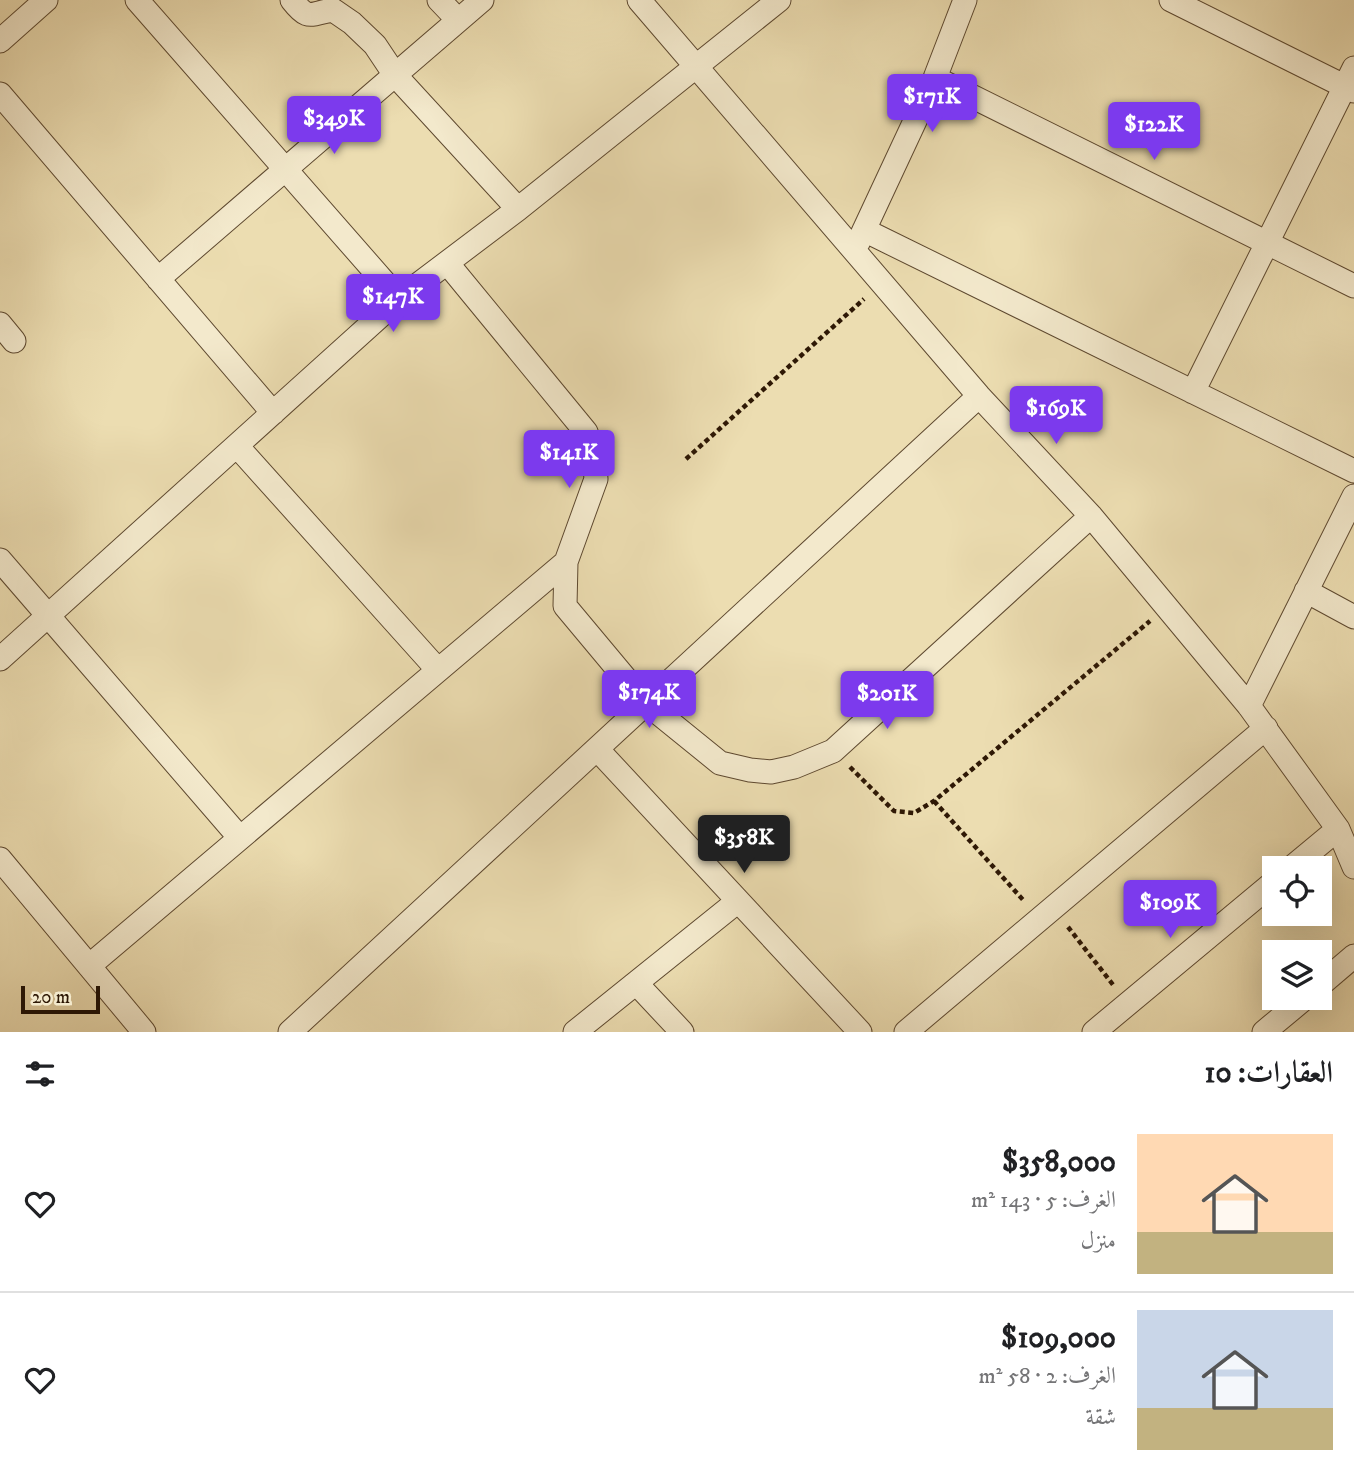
<!DOCTYPE html>
<html lang="ar">
<head>
<meta charset="utf-8">
<style>
	body { margin:0; font-family:"IM FELL DW Pica",Amiri,serif; background:#f2f2f2; color:#202124; direction:rtl; height:100vh; display:flex; flex-direction:column; font-size:26px; white-space:nowrap }
	* { box-sizing:border-box; margin:0 }
	p { font-size:23px; color:#757577 }
	.icon { flex:none; width:38px; height:38px; fill:none; stroke:currentColor; stroke-width:2; stroke-linecap:round; stroke-linejoin:round }
	.map { position:relative; height:1032px; overflow:hidden; direction:ltr }
	.drawer { display:flex; flex-direction:column; background:#fff; flex:1 }
	.drawer>* { flex:none }
	.buttons { position:absolute; left:1262px; top:856px; display:grid; gap:14px }
	.buttons a { display:grid; place-items:center; width:70px; height:70px; border-radius:0px; background:#fff; box-shadow:0 7px 28px #0002; font-size:35px }
	.scale { position:absolute; left:21px; bottom:18px; width:79px; box-sizing:border-box; padding-left:7px; border:4px solid #2e1805; border-top:0; font-size:19px; line-height:24px; white-space:nowrap; color:#2e1805; -webkit-text-stroke:5px #f3e9cc; paint-order:stroke }
	.price { position:absolute; translate:-50% -60px; padding:0 16px; border-radius:7px; background:#7c3aed; color:#fff; font-size:23px; line-height:46px; filter:drop-shadow(0 2px 4px #0008) }
	.price::after { content:''; position:absolute; left:50%; top:42px; width:21px; height:16px; margin-left:-10px; background:inherit; clip-path:polygon(0 0,100% 0,50% 100%) }
	.price.active { background:#222; color:#fff }
	ul { padding:0; list-style:none }
	li { display:flex; align-items:center; gap:21px; height:175px; padding:0 21px }
	li+li { border-top:2px solid #e0e0e0 }
	li span { display:grid; place-items:center; flex:none; width:196px; height:140px; border-radius:0px; color:#555 }
	li>.icon { margin-inline-start:auto }
	span .icon { width:84px; height:84px; fill:#fffc; stroke-width:1 }
	li b { font-size:30px }
	h2 { display:flex; justify-content:space-between; align-items:center; height:84px; padding:0 21px; font-size:30px }
	.map>svg:first-child { display:block }
	.lines { fill:none; stroke-linecap:round; stroke-linejoin:round }
	.minor-casing { stroke:#5e4930; stroke-width:25 }
	.path { stroke:#2e1805; stroke-width:4.5; stroke-dasharray:5 3.5; stroke-linecap:butt }
	.minor { stroke:#f3e9cc; stroke-width:23 }
</style>
</head>
<body>
<div class="map">
<svg width="1354" height="1032" viewBox="0 0 1354 1032">
	<rect width="100%" height="100%" fill="#ecddb1"/>
	<filter id="stains"><feTurbulence type="fractalNoise" baseFrequency=".00286" numOctaves="4"/><feColorMatrix values="0 0 0 0 .2 0 0 0 0 .09 0 0 0 0 .02 0 0 0 .5 -.17"/></filter>
	<radialGradient id="worn" r=".72"><stop offset=".6" stop-color="#630" stop-opacity="0"/><stop offset="1" stop-color="#630" stop-opacity=".3"/></radialGradient>
	<g class="lines">
		<g class="minor-casing">
			<path id="minor" d="M137 0 399 299
				M292 0C309 22 310 13 333 10L352 23 375 45 395 75 518 209
				M439 0 458 20
				M639 0 979 396 1091 516 1249 706 1338 829 1354 867
				M1171 0 1354 91
				M0 41 46 0
				M935 78 1354 286
				M0 94 273 413
				M864 230 1354 471
				M858 243 935 78 965 0
				M448 264 586 432 594 456 596 479 566 562 565 606 646 703 720 763 750 770 771 772 794 767 833 751 1091 516
				M158 279 482 0
				M0 324 14 341
				M1193 392 1354 68
				M237 446 438 670
				M0 560 240 838
				M1306 591 1354 617
				M0 659 399 299 518 209 779 0
				M1249 706 1354 496
				M597 749 860 1032
				M0 859 144 1032
				M1291 868 1338 829
				M89 966 566 562
				M636 983 682 1032
				M1320 985 1354 956
				M290 1032 979 396
				M575 1032 738 901
				M906 1032 1266 728
				M1094 1032 1274 882
				M1264 1032 1305 998"/>
		</g>
		<path class="path" d="M686 459 864 299
			M850 767 894 811 914 813 934 801 1150 621
			M934 801 1025 902
			M1068 927 1114 986"/>
		<use href="#minor" class="minor"/>
	</g>
	<rect width="100%" height="100%" filter="url(#stains)"/>
	<rect width="100%" height="100%" fill="url(#worn)"/>
</svg>
<div class="buttons">
<a><svg class="icon" aria-label="locate" viewBox="0 0 24 24"><circle cx="12" cy="12" r="6"/><path d="M12 2v4M12 18v4M2 12h4M18 12h4"/></svg></a>
<a><svg class="icon" aria-label="layers" viewBox="0 0 24 24"><path d="M12 4l9 5-9 5-9-5zM3 14l9 5 9-5"/></svg></a>
</div>
<div class="scale">20 m</div>
<b class="price" style="left:932px;top:134px">$171K</b>
<b class="price" style="left:334px;top:156px">$349K</b>
<b class="price" style="left:1154px;top:162px">$122K</b>
<b class="price" style="left:393px;top:334px">$147K</b>
<b class="price" style="left:1056px;top:446px">$169K</b>
<b class="price" style="left:569px;top:490px">$141K</b>
<b class="price" style="left:649px;top:730px">$174K</b>
<b class="price" style="left:887px;top:731px">$201K</b>
<b class="price active" style="left:744px;top:875px">$358K</b>
<b class="price" style="left:1170px;top:940px">$109K</b>
</div>
<section class="drawer">
<h2>العقارات: 10<svg class="icon" aria-label="filters" viewBox="0 0 24 24"><path d="M4 7h16M4 17h16"/><circle cx="9" cy="7" r="2"/><circle cx="15" cy="17" r="2"/></svg></h2>
<ul>
<li><span style="background:linear-gradient(#ffd9b3 70%,#c2b280 0)"><svg class="icon" aria-label="home" viewBox="0 0 24 24"><path d="M3 11l9-7 9 7M6 9v11h12V9"/></svg></span><div><b>$358,000</b><p>الغرف: 5 · 143 m²</p><p>منزل</p></div><svg class="icon" aria-label="heart" viewBox="0 0 24 24"><path d="M12 20l-8-8c-3-5 5-10 8-4 3-6 11-1 8 4z"/></svg></li>
<li><span style="background:linear-gradient(#c9d6e8 70%,#c2b280 0)"><svg class="icon" aria-label="home" viewBox="0 0 24 24"><path d="M3 11l9-7 9 7M6 9v11h12V9"/></svg></span><div><b>$109,000</b><p>الغرف: 2 · 58 m²</p><p>شقة</p></div><svg class="icon" aria-label="heart" viewBox="0 0 24 24"><path d="M12 20l-8-8c-3-5 5-10 8-4 3-6 11-1 8 4z"/></svg></li>
</ul>
</section>
</body>
</html>
